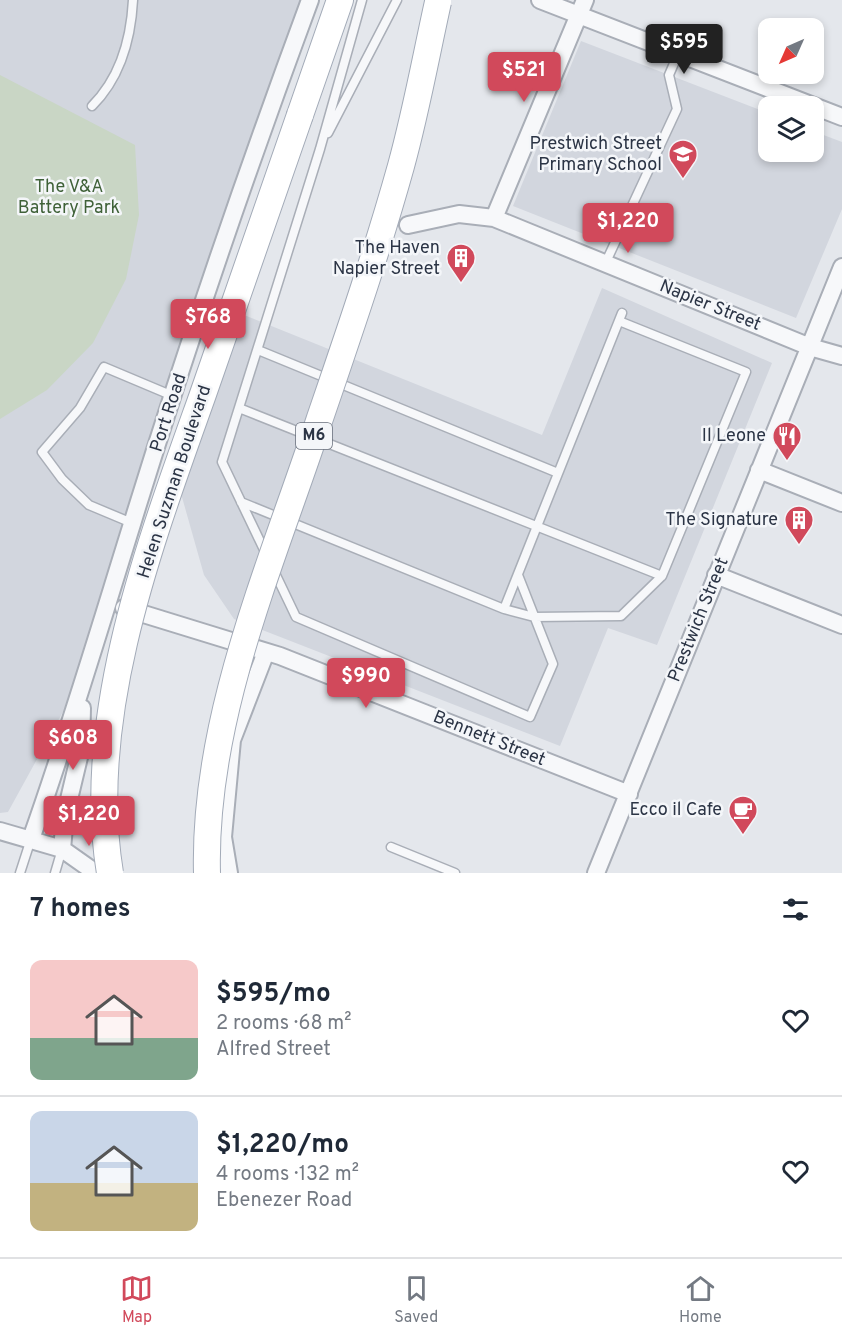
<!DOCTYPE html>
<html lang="en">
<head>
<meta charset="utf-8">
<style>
	body { margin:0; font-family:Overpass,sans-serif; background:#f2f2f3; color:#1f2937; height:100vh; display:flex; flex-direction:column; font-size:22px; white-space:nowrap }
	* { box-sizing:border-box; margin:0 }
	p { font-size:20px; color:#747a83 }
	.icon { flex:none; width:33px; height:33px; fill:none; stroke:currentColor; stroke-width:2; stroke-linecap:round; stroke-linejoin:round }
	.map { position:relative; height:873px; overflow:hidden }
	.sheet { display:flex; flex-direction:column; background:#fff; flex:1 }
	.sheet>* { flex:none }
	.needle { width:39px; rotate:225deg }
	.buttons { position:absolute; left:758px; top:18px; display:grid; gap:12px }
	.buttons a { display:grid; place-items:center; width:66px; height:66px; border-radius:12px; background:#fff; box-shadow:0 3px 9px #0003; font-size:30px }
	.price { position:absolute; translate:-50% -51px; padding:0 14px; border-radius:6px; background:#d1495b; color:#fff; font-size:20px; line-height:39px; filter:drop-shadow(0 2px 3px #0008) }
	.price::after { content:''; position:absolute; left:50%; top:36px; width:18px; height:14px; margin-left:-9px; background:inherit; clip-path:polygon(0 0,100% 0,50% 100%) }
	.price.active { background:#222; color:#fff }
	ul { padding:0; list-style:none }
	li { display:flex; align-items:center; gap:18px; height:150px; padding:0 30px }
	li+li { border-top:2px solid #e0e1e3 }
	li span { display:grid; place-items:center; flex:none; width:168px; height:120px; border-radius:12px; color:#555 }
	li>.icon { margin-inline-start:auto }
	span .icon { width:72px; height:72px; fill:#fffc; stroke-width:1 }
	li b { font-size:26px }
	h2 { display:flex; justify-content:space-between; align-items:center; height:72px; padding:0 30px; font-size:26px }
	.menu { display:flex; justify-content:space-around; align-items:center; height:84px; border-top:2px solid #e0e1e3; background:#fff; font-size:16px; color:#747a83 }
	.menu a { display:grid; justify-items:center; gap:3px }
	.menu .active { color:#d1495b }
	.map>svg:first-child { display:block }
	.built { fill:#d2d6de }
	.green { fill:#c9d6c5 }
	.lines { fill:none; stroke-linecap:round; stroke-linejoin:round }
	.service-casing { stroke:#a9aeb7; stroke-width:11 }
	.minor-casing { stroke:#a9aeb7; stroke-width:20 }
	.primary-casing { stroke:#a3abb8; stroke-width:28 }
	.service { stroke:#f7f8fa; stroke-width:8 }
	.minor { stroke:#f7f8fa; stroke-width:16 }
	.primary { stroke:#fff; stroke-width:26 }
	.primary-bridge-casing { stroke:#a3abb8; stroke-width:28; stroke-linecap:butt }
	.primary-bridge { stroke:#fff; stroke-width:26 }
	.labels { text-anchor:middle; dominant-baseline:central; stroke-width:5; stroke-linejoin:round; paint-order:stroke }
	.shield { fill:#f4f6f9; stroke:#676e7b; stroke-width:1.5 }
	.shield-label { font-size:16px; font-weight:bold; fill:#2b3445 }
	.poi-label { font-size:18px; fill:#2b3445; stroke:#f4f6f9; text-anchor:end }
	.park-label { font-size:18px; fill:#3f6138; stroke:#f4f6f9 }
	.street-label { font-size:18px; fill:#2b3445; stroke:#f4f6f9 }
</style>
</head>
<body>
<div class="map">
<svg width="842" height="873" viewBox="0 0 842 873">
	<rect width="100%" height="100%" fill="#e4e7ec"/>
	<path class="built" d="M0 0H303L75 690 8 812 0 813Z
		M581 41 768 113V152H813V131L842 142V209L796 318 513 206Z
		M602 288 772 363 657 645 608 628 560 746 234 619 204 575 178 483 239 313 542 435Z"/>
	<path class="green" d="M0 75 135 145 139 215 126 279 93 343 47 390 0 419Z"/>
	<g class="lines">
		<g class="service-casing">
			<path id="service" d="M92 106C120 78 131 38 133 0
				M328 133 397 0
				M605 264 677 109 669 75 678 54
				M258 350 558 473
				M239 408 662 576
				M241 502 504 609 622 313
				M132 523 89 505 62 479 42 452 80 408 104 367 173 396
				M267 556 222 462 320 149 362 0
				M274 571 296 617 530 717 553 664 518 575
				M504 609 534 617 621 616 662 576 746 372 619 321
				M391 847 455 873
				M20 873 31 839
				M55 873 62 849"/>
		</g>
		<g class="minor-casing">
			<path id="minor" d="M540 0 842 117
				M494 218 585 0
				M408 225 459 214 494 218 810 347 842 356
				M759 470 842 503
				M716 575 842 625
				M124 608 280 656 629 794
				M0 831 62 849 96 873
				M31 839C68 735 99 630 132 524 186 348 246 173 310 0
				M62 849 65 816 81 749 82 708
				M229 873 223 837 232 740 266 652
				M596 873 842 267"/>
		</g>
		<g class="primary-casing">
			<path id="primary" d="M300 115 340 0"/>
		</g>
		<use href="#service" class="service"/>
		<use href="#minor" class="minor"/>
		<use href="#primary" class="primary"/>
		<g class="primary-bridge-casing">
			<path id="primary-bridge" d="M110 873C84 717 150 543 202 397 235 303 268 209 300 115
				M207 873C203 719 271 566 319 421 348 336 377 252 401 166 416 112 426 56 438 2"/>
		</g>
		<use href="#primary-bridge" class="primary-bridge"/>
	</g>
	<defs>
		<g id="school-pin" transform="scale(1.5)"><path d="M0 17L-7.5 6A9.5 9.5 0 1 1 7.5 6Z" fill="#d1495b" stroke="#f4f6f9"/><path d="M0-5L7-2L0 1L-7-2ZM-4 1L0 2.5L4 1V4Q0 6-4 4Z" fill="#fff"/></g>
		<g id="building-pin" transform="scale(1.5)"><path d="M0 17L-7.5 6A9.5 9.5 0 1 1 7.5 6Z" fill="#d1495b" stroke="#f4f6f9"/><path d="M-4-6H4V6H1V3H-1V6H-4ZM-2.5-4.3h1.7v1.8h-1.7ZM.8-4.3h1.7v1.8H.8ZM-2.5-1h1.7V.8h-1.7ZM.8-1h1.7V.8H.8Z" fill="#fff"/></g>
		<g id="restaurant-pin" transform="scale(1.5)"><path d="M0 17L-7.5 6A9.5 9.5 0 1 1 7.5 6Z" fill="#d1495b" stroke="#f4f6f9"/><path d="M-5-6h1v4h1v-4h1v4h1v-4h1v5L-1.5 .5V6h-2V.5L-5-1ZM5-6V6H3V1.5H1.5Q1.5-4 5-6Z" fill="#fff"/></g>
		<g id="cafe-pin" transform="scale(1.5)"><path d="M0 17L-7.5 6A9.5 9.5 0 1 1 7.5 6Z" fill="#d1495b" stroke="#f4f6f9"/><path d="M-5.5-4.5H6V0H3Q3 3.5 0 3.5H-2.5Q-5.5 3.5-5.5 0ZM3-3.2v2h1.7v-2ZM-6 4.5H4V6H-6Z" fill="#fff"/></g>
	</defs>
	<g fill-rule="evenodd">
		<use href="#school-pin" x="683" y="154"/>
		<use href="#building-pin" x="461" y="258"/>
		<use href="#restaurant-pin" x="787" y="436"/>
		<use href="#building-pin" x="799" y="520"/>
		<use href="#cafe-pin" x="743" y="810"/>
	</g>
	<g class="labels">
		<rect class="shield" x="296" y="423" width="36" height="26" rx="4.5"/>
		<g class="shield-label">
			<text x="314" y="436">M6</text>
		</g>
		<g class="poi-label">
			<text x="662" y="144">Prestwich Street<tspan x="662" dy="21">Primary School</tspan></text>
			<text x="440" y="248">The Haven<tspan x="440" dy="21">Napier Street</tspan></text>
			<text x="766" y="436">Il Leone</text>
			<text x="778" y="520">The Signature</text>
			<text x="722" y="810">Ecco il Cafe</text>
		</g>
		<g class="park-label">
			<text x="69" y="187">The V&amp;A<tspan x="69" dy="21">Battery Park</tspan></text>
		</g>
		<g class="street-label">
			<text transform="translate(710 306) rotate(22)">Napier Street</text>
			<text transform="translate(169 413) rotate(-72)">Port Road</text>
			<text transform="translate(175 482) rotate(-72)">Helen Suzman Boulevard</text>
			<text transform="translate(699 620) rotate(-68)">Prestwich Street</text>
			<text transform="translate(489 739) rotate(22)">Bennett Street</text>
		</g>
	</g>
</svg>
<div class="buttons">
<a><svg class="needle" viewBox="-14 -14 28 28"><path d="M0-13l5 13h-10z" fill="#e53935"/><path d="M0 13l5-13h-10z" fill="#747a83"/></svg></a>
<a><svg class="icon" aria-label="layers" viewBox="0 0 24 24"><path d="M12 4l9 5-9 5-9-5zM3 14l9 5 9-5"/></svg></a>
</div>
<b class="price active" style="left:684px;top:75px">$595</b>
<b class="price" style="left:524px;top:103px">$521</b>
<b class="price" style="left:628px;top:254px">$1,220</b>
<b class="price" style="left:208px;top:350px">$768</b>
<b class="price" style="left:366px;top:709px">$990</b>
<b class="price" style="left:73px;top:771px">$608</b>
<b class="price" style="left:89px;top:847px">$1,220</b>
</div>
<section class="sheet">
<h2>7 homes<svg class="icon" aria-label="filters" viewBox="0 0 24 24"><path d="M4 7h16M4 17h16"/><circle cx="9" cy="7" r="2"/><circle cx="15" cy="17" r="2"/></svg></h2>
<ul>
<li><span style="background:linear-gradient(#f6c9c9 65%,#7fa58c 0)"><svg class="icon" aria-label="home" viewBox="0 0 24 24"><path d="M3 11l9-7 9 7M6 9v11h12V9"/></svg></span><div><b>$595/mo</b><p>2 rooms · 68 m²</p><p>Alfred Street</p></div><svg class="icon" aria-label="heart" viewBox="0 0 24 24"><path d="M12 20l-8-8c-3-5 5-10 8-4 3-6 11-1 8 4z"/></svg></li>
<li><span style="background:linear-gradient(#c9d6e8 60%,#c2b280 0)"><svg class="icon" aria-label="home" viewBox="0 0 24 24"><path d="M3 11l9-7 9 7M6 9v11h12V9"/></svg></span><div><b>$1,220/mo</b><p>4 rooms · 132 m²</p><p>Ebenezer Road</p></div><svg class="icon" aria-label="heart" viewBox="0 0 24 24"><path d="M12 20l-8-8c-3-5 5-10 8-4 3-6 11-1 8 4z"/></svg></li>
</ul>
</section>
<nav class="menu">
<a class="active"><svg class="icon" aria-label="map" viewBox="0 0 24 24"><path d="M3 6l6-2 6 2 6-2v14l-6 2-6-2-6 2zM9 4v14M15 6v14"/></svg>Map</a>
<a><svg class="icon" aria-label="saved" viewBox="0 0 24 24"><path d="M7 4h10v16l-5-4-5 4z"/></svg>Saved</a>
<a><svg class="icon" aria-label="home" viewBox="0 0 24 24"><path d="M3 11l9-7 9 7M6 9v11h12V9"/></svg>Home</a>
</nav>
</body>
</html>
